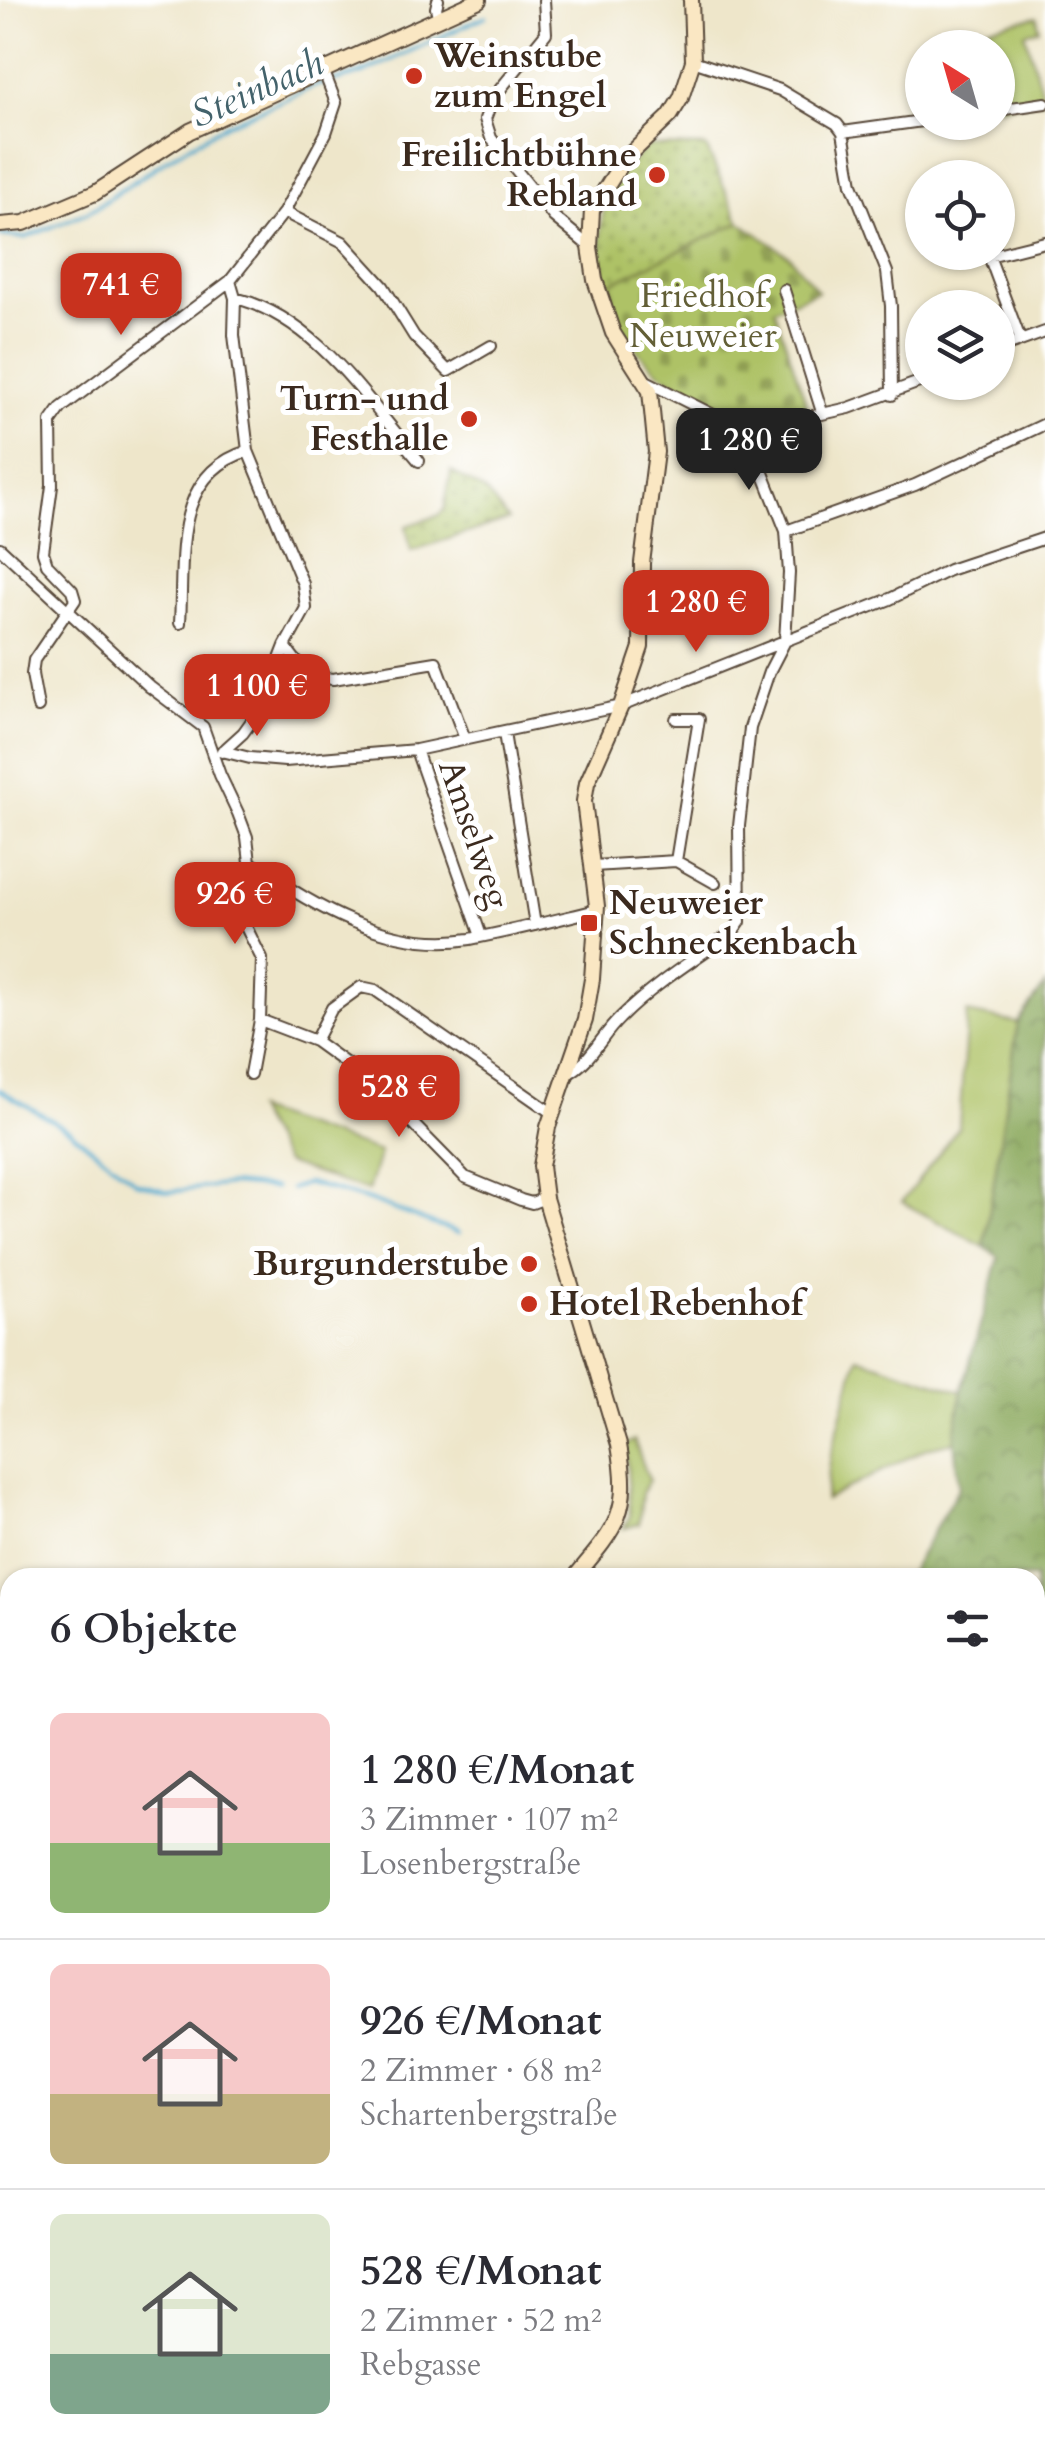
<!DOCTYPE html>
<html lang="de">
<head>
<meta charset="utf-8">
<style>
	body { margin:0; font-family:Cardo,serif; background:#f2f2f3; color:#2b2b33; height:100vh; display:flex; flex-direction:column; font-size:38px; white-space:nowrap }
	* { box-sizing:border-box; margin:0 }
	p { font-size:32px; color:#7c7c81 }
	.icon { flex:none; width:55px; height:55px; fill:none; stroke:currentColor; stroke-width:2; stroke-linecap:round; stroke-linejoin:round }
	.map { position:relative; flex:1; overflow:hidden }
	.side { position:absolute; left:0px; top:1568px; width:1045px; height:892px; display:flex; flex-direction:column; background:#fff; border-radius:30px 30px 0 0; box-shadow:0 2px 8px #0004 }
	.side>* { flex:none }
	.needle { width:65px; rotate:323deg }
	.controls { position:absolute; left:905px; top:30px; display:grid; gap:20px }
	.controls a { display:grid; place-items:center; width:110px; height:110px; border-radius:50%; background:#fff; box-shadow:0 2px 8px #0004; font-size:50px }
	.price { position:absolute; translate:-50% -85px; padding:0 22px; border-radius:20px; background:#c8321e; color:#fff; font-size:32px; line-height:65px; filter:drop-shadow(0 2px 5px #0008) }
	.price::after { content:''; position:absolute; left:50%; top:60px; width:30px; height:22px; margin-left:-15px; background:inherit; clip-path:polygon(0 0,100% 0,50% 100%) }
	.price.on { background:#222; color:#fff }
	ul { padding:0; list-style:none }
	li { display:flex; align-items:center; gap:30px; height:250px; padding:0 50px }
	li+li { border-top:2px solid #e1e1e2 }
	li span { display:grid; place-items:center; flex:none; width:280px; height:200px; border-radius:15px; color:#555 }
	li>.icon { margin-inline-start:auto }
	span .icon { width:120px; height:120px; fill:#fffc; stroke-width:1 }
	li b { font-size:42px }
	h2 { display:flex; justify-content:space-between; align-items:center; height:120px; padding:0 50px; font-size:42px }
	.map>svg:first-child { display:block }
	.green { fill:#aec266; stroke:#747642; stroke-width:2.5 }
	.forest { fill:url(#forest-crowns); stroke:#62693c; stroke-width:2.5 }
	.cemetery { fill:url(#cemetery-stones); stroke:#747642; stroke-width:2.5 }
	.park { fill:url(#park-dots); stroke:#747642; stroke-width:2.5 }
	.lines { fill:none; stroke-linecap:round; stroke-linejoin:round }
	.stream { stroke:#4ca7ca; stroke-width:4 }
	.street-casing { stroke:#564638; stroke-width:14 }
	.secondary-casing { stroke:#564638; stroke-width:18 }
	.street { stroke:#fff; stroke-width:10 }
	.secondary { stroke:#fae7c3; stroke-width:14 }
	.poi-dot { fill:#c8321e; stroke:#fff; stroke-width:4 }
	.labels { text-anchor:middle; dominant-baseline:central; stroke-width:10; stroke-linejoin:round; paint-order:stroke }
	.poi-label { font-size:35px; font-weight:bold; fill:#3b2a1e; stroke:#fff; text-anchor:start }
	.park-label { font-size:35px; fill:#635f37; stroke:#fff }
	.street-label { font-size:35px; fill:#3b2a1e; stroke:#fff }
	.water-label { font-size:38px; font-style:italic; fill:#43626b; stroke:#fff }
</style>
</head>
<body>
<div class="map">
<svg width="1045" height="2459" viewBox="0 0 1045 2459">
	<defs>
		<pattern id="forest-crowns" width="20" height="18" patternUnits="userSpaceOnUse" patternTransform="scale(2.5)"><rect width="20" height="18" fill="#8aa85b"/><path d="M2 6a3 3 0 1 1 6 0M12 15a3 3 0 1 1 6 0" fill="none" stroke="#72894b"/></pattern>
		<pattern id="cemetery-stones" width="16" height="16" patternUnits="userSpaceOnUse" patternTransform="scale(2.5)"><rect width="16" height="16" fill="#aec266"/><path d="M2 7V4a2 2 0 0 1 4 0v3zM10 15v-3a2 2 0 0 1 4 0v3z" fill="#8f9e53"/></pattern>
		<pattern id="park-dots" width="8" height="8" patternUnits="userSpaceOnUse" patternTransform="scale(2.5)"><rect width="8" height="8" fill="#aec266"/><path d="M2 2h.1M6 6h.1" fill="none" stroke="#8f9e53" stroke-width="1.8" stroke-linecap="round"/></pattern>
	</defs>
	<rect width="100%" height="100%" fill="#fff"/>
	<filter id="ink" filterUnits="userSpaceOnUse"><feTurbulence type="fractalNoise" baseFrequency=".01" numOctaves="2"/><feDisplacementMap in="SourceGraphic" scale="20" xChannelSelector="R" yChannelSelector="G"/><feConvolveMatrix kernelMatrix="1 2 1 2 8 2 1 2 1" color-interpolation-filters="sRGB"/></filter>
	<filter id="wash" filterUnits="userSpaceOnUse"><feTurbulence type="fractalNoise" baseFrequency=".0048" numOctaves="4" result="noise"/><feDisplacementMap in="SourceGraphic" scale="40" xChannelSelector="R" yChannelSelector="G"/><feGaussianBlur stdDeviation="2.25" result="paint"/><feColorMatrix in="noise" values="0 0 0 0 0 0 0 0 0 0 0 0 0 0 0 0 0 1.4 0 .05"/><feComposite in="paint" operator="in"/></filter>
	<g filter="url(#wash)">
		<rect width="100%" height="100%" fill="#eee6ca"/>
		<path class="green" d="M1037 16 1039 29 1025 33 1044 100 998 107V48L970 47 964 33Z
			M967 1013 1018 1023 984 1247 902 1202 959 1127Z
			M255 1110 380 1152 368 1191 285 1163Z
			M857 1357 962 1391 954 1442 927 1448 825 1500 831 1454Z
			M634 1440 649 1480 642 1493 639 1524 624 1528 630 1516 626 1445Z"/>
		<path class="forest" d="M1045 985V2459H522L527 2450H1035V1578L907 1577 959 1487 954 1442 962 1391 999 1257 984 1247 1018 1023Z"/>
		<path class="cemetery" d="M740 222 789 256 818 291 774 309 808 408 747 421 735 418C668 380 628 364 605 286Z"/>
		<path class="park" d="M647 146 706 147 740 222 605 286C594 220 600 195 647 146Z
			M451 471 486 492 508 520 411 551 406 526 437 516 444 510Z"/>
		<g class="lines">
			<path class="stream" d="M0 235 25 238 92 210 175 154 225 125 318 85 361 74 486 16
				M0 1090 70 1131 137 1183 169 1192 231 1184 275 1188
				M291 1189 308 1183 366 1199 458 1233"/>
		</g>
	</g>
	<g filter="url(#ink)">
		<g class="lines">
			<g class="street-casing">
				<path id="street" d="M438 0 436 8 439 19
					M544 0 546 33 493 98 485 119 491 138 509 161 554 217 590 247
					M693 61 780 90 837 124 843 132
					M998 110 1045 103
					M843 132 852 184 887 272 891 306 892 395
					M843 132 922 121
					M284 212 343 242 383 286 414 336 448 371 491 346
					M784 290 822 412
					M235 298C316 317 368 402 419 461
					M1020 339 989 256 1045 242
					M998 349 1045 332
					M745 431 849 408 922 381
					M786 531 915 485 1045 424
					M0 548 150 687 203 727 220 775 238 813 247 837 250 862C312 906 389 952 470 939 513 931 555 920 597 910
					M180 623C184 558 171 474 248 451
					M285 646C299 667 307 677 333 679L436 662 465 739
					M38 707 32 674 34 660 75 600 72 590 47 564 43 552 52 486 51 422 61 408 230 281 284 212 326 133 336 103 324 72
					M676 719H699L676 861
					M504 733 535 925
					M416 750 481 936
					M222 751 250 758 285 761 416 750 621 706 890 599 949 570 1045 538
					M222 752 243 733 261 708 285 646 306 608 303 584 248 451 234 335 235 298 230 281
					M593 866 676 861 715 883
					M260 1020 315 1041 373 1083 465 1177 521 1200 532 1203 545 1198
					M315 1041 332 1008 361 987 375 990 552 1113
					M250 1074 260 1020 262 959 242 919 238 902 250 862
					M567 1074C592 1061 600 1037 620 1018 654 984 695 959 733 932L740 922 739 826 750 728 769 672 785 641 789 573 786 531 750 440 745 431 646 381"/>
			</g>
			<g class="secondary-casing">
				<path id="secondary" d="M0 225 24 223 95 193 190 131 479 0
					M574 1578C617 1527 631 1513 619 1445L545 1198 541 1166 548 1127 585 1020 592 979 597 906 584 801 587 783 621 706 641 647 642 563 656 452 650 391 613 333 595 280 590 247 592 210 623 161 670 116 681 98 693 61 691 0
					M133 2459 142 2450"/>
			</g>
			<use href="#street" class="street"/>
			<use href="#secondary" class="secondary"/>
		</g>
	</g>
	<g class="poi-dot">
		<circle cx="414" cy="76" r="10"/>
		<circle cx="657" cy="175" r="10"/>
		<circle cx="469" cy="419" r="10"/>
		<rect x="579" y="913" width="20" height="20" rx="5"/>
		<circle cx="529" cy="1264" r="10"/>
		<circle cx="529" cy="1304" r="10"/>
	</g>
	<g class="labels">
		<g class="poi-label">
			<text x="434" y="56">Weinstube<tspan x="434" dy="40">zum Engel</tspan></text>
			<text x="637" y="155" text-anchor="end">Freilichtbühne<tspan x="637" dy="40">Rebland</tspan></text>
			<text x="449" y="399" text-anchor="end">Turn- und<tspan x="449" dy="40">Festhalle</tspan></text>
			<text x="609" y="903">Neuweier<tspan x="609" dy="40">Schneckenbach</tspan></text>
			<text x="509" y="1264" text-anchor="end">Burgunderstube</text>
			<text x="549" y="1304">Hotel Rebenhof</text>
		</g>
		<g class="park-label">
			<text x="703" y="296">Friedhof<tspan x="703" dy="40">Neuweier</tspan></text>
		</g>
		<g class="street-label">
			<text transform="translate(474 834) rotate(71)">Amselweg</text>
		</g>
		<g class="water-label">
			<text transform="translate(257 89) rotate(-24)">Steinbach</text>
		</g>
	</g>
</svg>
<div class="controls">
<a><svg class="needle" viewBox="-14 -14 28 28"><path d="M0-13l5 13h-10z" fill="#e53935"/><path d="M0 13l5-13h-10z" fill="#7c7c81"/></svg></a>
<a><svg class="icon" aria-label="locate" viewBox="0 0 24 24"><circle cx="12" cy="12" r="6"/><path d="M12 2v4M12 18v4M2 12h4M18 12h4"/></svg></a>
<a><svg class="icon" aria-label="layers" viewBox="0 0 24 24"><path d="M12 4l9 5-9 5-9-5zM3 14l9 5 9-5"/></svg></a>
</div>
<b class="price" style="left:121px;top:338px">741 €</b>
<b class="price on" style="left:749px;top:493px">1 280 €</b>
<b class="price" style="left:696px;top:655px">1 280 €</b>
<b class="price" style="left:257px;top:739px">1 100 €</b>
<b class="price" style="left:235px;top:947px">926 €</b>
<b class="price" style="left:399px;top:1140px">528 €</b>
<section class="side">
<h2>6 Objekte<svg class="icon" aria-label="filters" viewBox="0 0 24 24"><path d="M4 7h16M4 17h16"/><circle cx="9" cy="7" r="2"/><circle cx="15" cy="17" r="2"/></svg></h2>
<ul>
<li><span style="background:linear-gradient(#f6c9c9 65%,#8fb573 0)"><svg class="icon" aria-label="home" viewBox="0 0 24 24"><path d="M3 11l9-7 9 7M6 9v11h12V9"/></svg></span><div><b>1 280 €/Monat</b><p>3 Zimmer · 107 m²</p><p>Losenbergstraße</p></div></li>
<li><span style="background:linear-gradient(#f6c9c9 65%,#c2b280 0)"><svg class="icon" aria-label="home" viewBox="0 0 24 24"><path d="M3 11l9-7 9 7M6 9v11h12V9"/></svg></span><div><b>926 €/Monat</b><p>2 Zimmer · 68 m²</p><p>Schartenbergstraße</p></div></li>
<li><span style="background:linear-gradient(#dfe7d0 70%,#7fa58c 0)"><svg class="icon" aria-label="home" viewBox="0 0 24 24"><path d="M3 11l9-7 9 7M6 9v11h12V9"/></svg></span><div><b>528 €/Monat</b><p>2 Zimmer · 52 m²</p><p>Rebgasse</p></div></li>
</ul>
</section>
</div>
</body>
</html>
